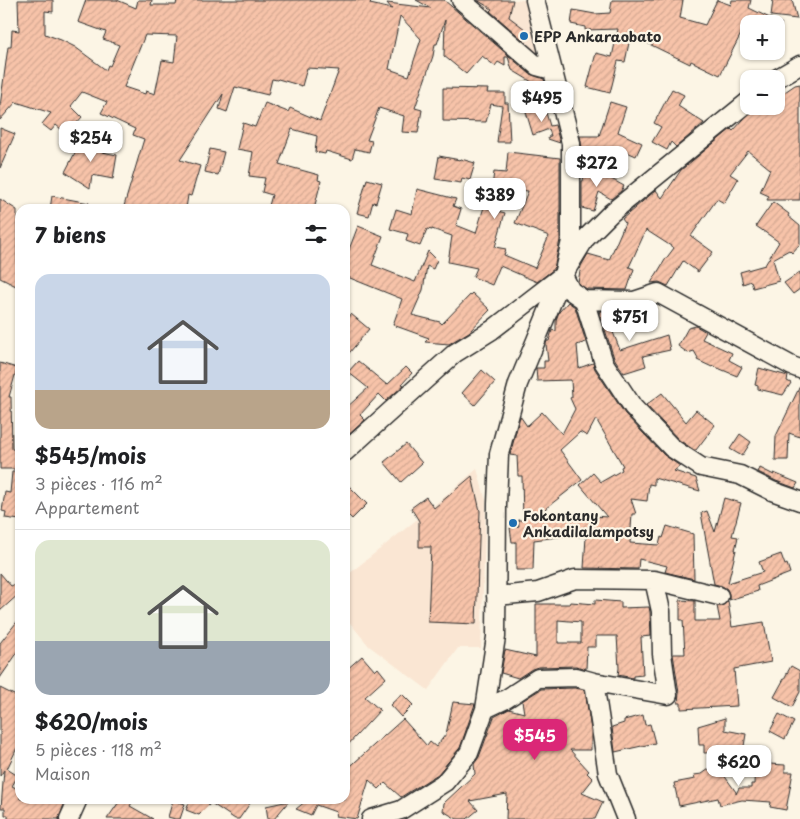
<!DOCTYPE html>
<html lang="fr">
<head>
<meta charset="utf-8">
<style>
	body { margin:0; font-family:"Playpen Sans",sans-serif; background:#f2f2f2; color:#202124; height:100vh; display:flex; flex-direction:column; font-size:19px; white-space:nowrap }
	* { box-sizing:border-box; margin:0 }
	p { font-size:16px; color:#757577 }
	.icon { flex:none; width:28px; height:28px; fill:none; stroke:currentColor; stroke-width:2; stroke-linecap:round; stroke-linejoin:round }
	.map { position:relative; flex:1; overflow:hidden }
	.details { position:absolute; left:15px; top:204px; width:335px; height:600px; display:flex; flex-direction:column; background:#fff; border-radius:15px; box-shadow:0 1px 4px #0004 }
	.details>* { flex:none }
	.fabs { position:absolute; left:740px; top:15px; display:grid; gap:10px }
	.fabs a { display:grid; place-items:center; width:45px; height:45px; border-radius:10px; background:#fff; box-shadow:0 1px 4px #0004; font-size:25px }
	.price { position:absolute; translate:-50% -42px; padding:0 11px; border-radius:10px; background:#fff; color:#222; font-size:16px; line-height:32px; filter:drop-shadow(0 1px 2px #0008) }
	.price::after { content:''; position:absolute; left:50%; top:30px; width:15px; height:11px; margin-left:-8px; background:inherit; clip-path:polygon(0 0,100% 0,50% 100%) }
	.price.selected { background:#db2777; color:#fff }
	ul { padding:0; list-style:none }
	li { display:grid; align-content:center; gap:10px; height:265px; padding:0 20px }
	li+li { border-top:1px solid #e0e0e0 }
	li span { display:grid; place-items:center; height:155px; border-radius:15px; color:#555 }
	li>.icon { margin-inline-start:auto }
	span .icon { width:90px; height:90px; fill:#fffc; stroke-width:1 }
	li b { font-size:21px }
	h2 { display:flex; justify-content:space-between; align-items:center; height:60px; padding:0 20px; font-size:21px }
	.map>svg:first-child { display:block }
	.built { fill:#fae6d3 }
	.building { fill:url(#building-hatch); stroke:#2b2b2b; fill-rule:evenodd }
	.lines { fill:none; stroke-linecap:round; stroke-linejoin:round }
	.minor-casing { stroke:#2b2b2b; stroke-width:21 }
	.minor { stroke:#fcf5e5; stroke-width:18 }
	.poi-dot { fill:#1f6fb2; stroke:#fcf5e5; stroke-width:2 }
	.labels { text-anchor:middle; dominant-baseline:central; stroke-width:4.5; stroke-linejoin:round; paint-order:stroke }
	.poi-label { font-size:14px; font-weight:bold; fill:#2b2b2b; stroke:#fcf5e5; text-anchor:start }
</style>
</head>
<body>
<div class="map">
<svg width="800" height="819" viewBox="0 0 800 819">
	<defs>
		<pattern id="building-hatch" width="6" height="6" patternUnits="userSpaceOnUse" patternTransform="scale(1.25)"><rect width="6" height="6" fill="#f7c3a9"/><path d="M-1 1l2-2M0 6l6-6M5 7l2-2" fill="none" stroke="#d4a892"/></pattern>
	</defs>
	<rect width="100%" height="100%" fill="#fcf5e5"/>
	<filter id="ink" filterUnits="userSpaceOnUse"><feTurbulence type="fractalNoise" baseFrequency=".02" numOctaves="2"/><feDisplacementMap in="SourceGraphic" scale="10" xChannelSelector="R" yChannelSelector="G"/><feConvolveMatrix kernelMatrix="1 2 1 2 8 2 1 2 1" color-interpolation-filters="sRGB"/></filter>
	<g filter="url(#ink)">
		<path class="built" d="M463 0H525L542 61Z
			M477 469 486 501 481 648H458L428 690 369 646 345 617V577L420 517Z"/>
		<path class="building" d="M18 0H53V12L45 11V34L61 40 75 47 106 70 108 65 110 66 119 45 103 39 106 32 78 22 86 0H117L136 8 138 0H152L151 5H176L177 0H362L371 1 370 4 392 9 387 3 431 8 416 0H444L530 74 544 79 545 84 542 88 512 70 508 57H505V66L498 62 495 66 482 56 466 74 444 56 445 20 437 44H435L433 56 415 108 422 110 418 133 402 132 404 116 379 108 367 140 372 141 369 152 355 149 352 159 326 151 325 154 315 152 317 136 292 129 279 164 319 175 318 180 321 181 314 209H268L272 195 262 192 265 178 249 176 253 152 237 149 243 123 255 127 265 103 288 112 290 108 320 121 339 70 307 68 302 86 278 79 277 80 272 79 268 95 235 87 227 112 219 109 223 94 180 160 200 166 191 196 188 195 186 209H133L124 206 144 139 133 135 135 129 101 113 107 102 82 92 71 106 82 117 67 134 56 125 51 131 42 124 51 113 16 102 0 120V106L8 47H11L12 30 19 31ZM400 16 421 39 409 76 389 69ZM145 35 177 36 174 62 162 60 155 94 146 91 145 94 124 87Z
			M477 0H513L509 17 529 32 523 33 530 34 524 41 490 11 492 9Z
			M612 0H683L680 18 705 25 717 0 731 5 732 0H751L749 8 782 24H746L720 75 691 61 690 64 647 43 630 38 625 62 618 61 610 93 587 87 596 53 612 57 618 29 585 30V27L571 24 573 10 595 14 610 13Z
			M773 0H792L797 19 771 16Z
			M800 84V200H767L769 196 760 192 770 169 748 151 730 174 738 179 724 203 717 199 691 236 713 252 698 272 683 261 668 286 659 282 651 283 665 260 674 248 646 230 629 267 634 269 627 290 587 289 579 284 578 282 581 266 588 254 609 260 625 223 622 219 656 190 662 198 681 170 731 129 733 131 743 120 758 106H776V98L795 85Z
			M443 88 488 89 487 93H505V103H508L510 142H497L502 106 491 104 486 122 443 121Z
			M672 89 684 95 678 106 704 123 676 147 671 142 667 150 652 142 661 127 654 123Z
			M610 102 626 107 618 132 642 143 636 156 627 152 624 162 582 149 580 136H599Z
			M544 106 550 126 555 125 560 143 548 139 549 136H551L549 129 533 135 526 112Z
			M0 128 15 134 0 168Z
			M71 138H92V150L117 155 113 179 92 175 90 188 65 172 79 145Z
			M210 149 224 152 218 175 205 172Z
			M508 152 560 158V240L554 269 537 282 500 266 492 285 473 277 477 268 448 262 452 236 432 229V230L427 229 420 246 406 241 408 234 390 229 396 209 412 214 417 189 456 199 453 206 461 209 456 225 476 233 484 207 505 213 495 247 506 249 504 255 535 268 549 236 515 223 528 191 492 187 494 172 506 173Z
			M439 156 460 160 461 159 475 163 470 180 462 178 461 183 435 179Z
			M586 165 624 186 621 191 611 199 599 192 593 211 582 208V181H583Z
			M367 179 382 183 376 203 373 202 369 216 357 213Z
			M52 196 89 203 88 209H50Z
			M0 199 17 210V261L20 263V279L16 286 0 278Z
			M773 202 789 214 788 216 800 226V244L792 253 789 250 773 259 779 281 753 288 751 281 743 284 740 272 765 265 779 242 756 226Z
			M358 226 383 236 372 265 415 282 428 251 437 260 433 269 427 266 423 290 412 315 440 322 442 324 472 293 490 310 469 332 449 344 425 342 429 338 393 325 402 299 345 276V260Z
			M800 272V289L793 294 784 283Z
			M568 302 575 307 586 342 577 345 579 368 593 363 595 369 625 414 664 455 680 466 674 471 696 478 700 491 654 478V485L649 484 647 501 631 499 636 514H632L630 543 659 545 661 537 663 538 667 526 693 534 694 579 665 572 667 566 639 559 638 569 584 568 586 537 566 536 534 540 533 570H516V542H512L510 528 519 526 518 520H523L522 476H518L517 456 510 455 520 416 527 426 542 412 562 434 575 409 570 398 572 397 571 380 537 381 536 368H544V361H548L546 344 547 341H549L552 330 556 331V320L559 312ZM596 419 623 466 621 467 622 470 601 482 593 473 580 485 607 517 541 512 582 480 560 450 580 432 587 436Z
			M599 311 633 312 634 325 611 327 620 350 667 335 670 350 643 356 646 366 624 373 614 358Z
			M351 314 369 329 345 358V321Z
			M696 326 706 332 702 339 732 353 729 360 742 367 737 376 713 366 712 367 697 360 698 358 694 351 688 353 678 346 688 328Z
			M358 361 387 385 406 367 412 373 402 384 404 385 386 401 379 394 360 415 365 420 345 438V409L368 388 348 372Z
			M0 363 17 368 9 397H11L12 449 20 451V469H0Z
			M759 368 788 376 787 381 791 383 783 395 758 389V386L755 385Z
			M482 370 495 382 475 405 462 393Z
			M800 386V437L789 433 788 460H775L776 436Z
			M662 393 686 422 696 410 715 425 696 450H694L679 440 646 405Z
			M740 434 751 442 742 456 730 449Z
			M406 444 422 463 401 482 384 462Z
			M760 468 774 475V473L798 483 795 488 776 481 758 472Z
			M12 472H20V520L5 518 6 512 2 511 5 492 10 493Z
			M472 476 480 511 476 624 428 622 431 547H419V521L411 508 426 497 434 508Z
			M345 482 367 504 352 519 345 512Z
			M724 498 741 503 732 536 738 537 735 550H736L728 583 763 572 759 562 781 554 785 565 787 564 790 573 757 586 758 591 729 600V594L727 589 722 586 714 584 701 513 707 511 715 532Z
			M0 573 11 586 20 582V593L0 611Z
			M595 600 621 602V608L649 607 650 612 651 636 641 637 643 675 633 676V678L618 675 619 668 617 636H596V647H587L586 669 576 666 538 667 532 669 518 678 501 673 505 650 536 657V604H570L571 602 595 604ZM558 620 581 622V643H558Z
			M680 600 695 601V621H720L717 606H722L728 601 732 627 764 622 771 662 734 669 737 706 681 709V703H678L679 693 673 654H685L683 620H680Z
			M20 618V649L0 678V643Z
			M362 656 375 671 378 668 386 678 365 697 380 710 345 748V671Z
			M791 666 800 671V692L792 707 774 697Z
			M0 688 20 698V749L17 748 7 769 18 776 12 786 20 790V799H66L59 819H8V815H5V808H1L4 770 0 776Z
			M575 688 585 690 591 730V750H570L589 771 587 773 593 779 582 793 603 802 595 819H506L507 794 470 801 478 810 467 819H457L443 811 444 803 475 774 474 764 479 757 494 717 509 709 524 713 522 701 541 689Z
			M402 694 413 705 401 717 390 705Z
			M453 702 475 704 460 748 438 774 401 797 385 783 379 789 369 780 357 819 335 816 336 812 316 805 311 815 296 809 306 801 303 800 304 799H345V771L403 719 427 746 430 742 436 747 446 734Z
			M779 714 794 722 785 739 770 731Z
			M643 715 645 725 650 724 655 743 615 752 612 727 624 723V720Z
			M725 718V730L746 734 743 752 704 753V745H699L698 726Z
			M755 760H770V764L785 765V772H793L786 810 770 807 771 802 742 800 720 805 718 798 679 806 674 783 695 779 694 775 702 774 716 764 736 792V794L739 788H751V784H754Z
			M121 799H134L130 806 153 819H107Z
			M191 799H253L239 819H235L211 803 199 815 186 810Z
			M173 800 185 804 180 819H175L168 817Z
			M289 801 274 819H268L266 806Z"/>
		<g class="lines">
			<g class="minor-casing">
				<path id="minor" d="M461 0 537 66 552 70
					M776 79 800 65
					M563 275 571 291 584 300 634 301 658 293 792 366 800 369
					M584 300 604 363 633 407 672 448 701 467 740 475 772 491 800 501
					M345 452 455 353 492 330 563 275 585 239 611 213 749 101
					M496 596 538 592 575 579 654 580 719 596
					M485 709 506 699 538 678 576 677 594 682
					M69 819 78 799
					M371 819 401 810 445 782 469 753 485 709 496 637 497 504 499 454 518 384 563 275 571 241V143L535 0
					M626 819 608 774 594 682 668 695 662 654 661 611 654 580"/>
			</g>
			<use href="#minor" class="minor"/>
		</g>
	</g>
	<g class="poi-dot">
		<circle cx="524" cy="36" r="5"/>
		<circle cx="513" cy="523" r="5"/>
	</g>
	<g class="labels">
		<g class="poi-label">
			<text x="534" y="36">EPP Ankaraobato</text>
			<text x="523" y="515">Fokontany<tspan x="523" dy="16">Ankadilalampotsy</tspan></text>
		</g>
	</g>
</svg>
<div class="fabs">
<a>+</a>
<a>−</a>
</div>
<b class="price" style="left:542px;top:123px">$495</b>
<b class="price" style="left:91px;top:163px">$254</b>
<b class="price" style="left:597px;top:188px">$272</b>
<b class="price" style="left:495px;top:220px">$389</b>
<b class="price" style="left:630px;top:342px">$751</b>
<b class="price selected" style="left:535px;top:761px">$545</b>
<b class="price" style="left:739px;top:787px">$620</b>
<section class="details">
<h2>7 biens<svg class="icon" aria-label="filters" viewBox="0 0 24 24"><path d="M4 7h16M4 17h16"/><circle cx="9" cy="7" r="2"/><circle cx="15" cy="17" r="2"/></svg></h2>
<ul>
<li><span style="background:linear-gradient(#c9d6e8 75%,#b9a48a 0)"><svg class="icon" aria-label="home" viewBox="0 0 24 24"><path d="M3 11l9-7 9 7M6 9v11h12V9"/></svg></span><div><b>$545/mois</b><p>3 pièces · 116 m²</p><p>Appartement</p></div></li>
<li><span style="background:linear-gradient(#dfe7d0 65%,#9aa5b1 0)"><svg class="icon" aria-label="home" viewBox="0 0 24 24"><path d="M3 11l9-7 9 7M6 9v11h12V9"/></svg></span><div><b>$620/mois</b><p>5 pièces · 118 m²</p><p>Maison</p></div></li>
</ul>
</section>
</div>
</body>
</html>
